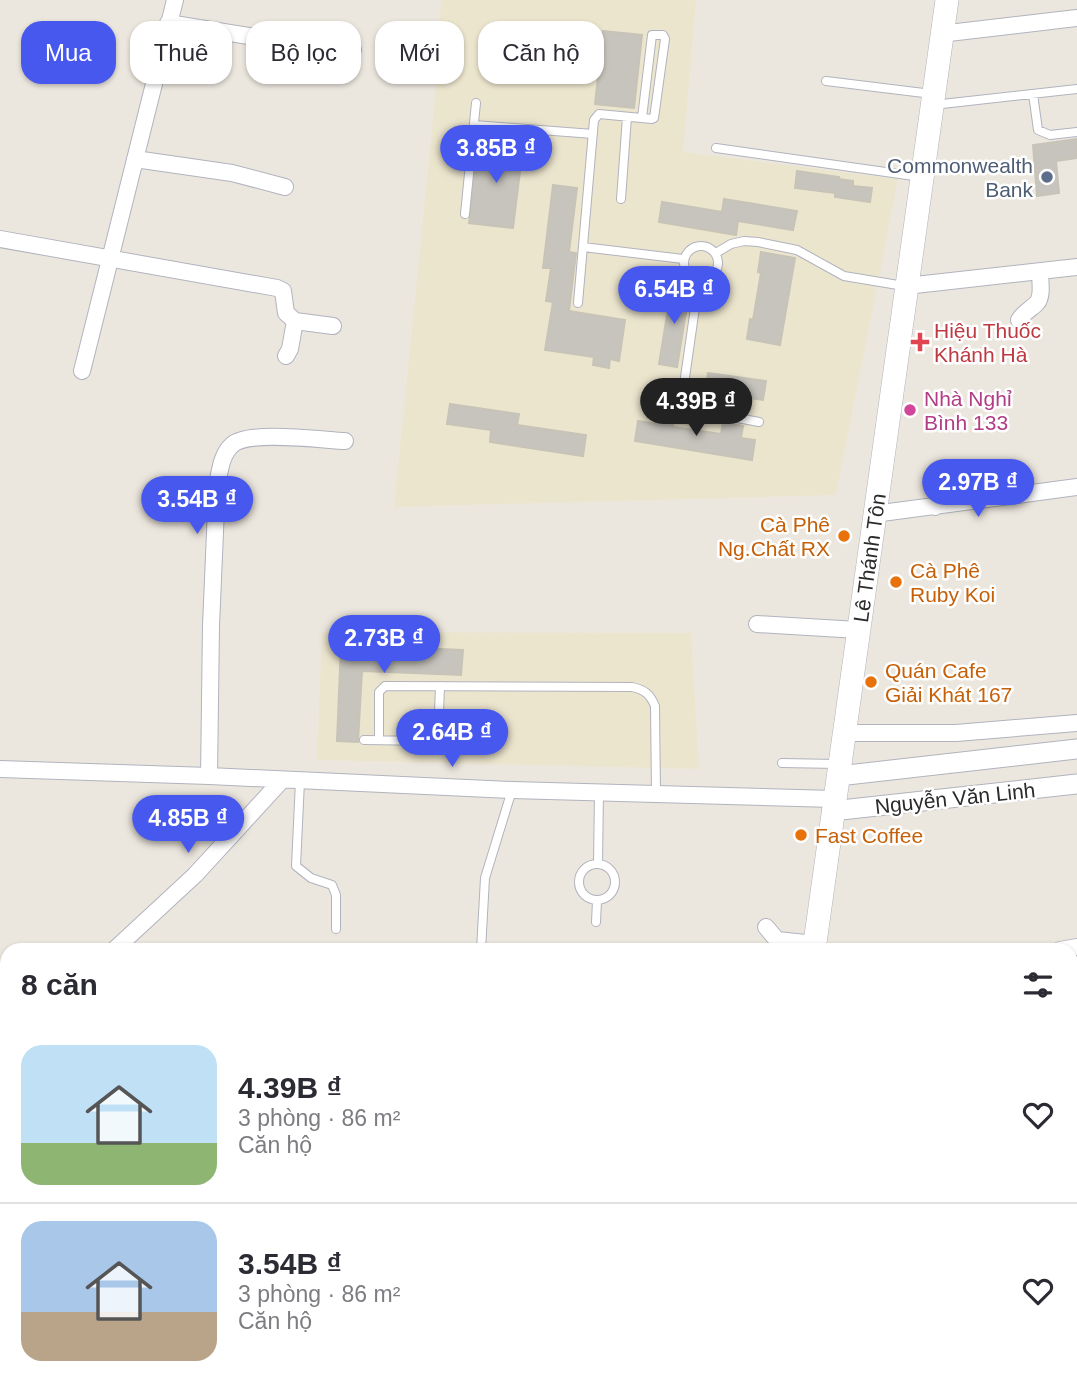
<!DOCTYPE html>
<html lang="vi">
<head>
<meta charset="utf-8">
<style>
	body { margin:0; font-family:Arial,sans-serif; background:#f2f2f3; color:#2b2b33; height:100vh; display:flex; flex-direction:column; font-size:26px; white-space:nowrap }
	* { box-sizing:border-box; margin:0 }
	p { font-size:23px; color:#7c7c81 }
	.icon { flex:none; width:38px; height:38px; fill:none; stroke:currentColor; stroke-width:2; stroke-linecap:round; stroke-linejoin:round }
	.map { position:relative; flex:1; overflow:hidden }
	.side { position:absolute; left:0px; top:943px; width:1078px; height:450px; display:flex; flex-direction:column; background:#fff; border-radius:21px 21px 0 0; box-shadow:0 2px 5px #0004 }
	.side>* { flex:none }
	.guide { position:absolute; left:21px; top:21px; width:700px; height:63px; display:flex; gap:14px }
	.price { position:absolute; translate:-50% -60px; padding:0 16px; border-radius:24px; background:#4758ef; color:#fff; font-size:23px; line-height:46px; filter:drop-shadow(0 2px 4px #0008) }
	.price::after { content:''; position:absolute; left:50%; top:42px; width:21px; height:16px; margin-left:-10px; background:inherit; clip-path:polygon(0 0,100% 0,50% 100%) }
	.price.selected { background:#222; color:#fff }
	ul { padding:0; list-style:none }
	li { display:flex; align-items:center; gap:21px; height:175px; padding:0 21px }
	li+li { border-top:2px solid #e1e1e2 }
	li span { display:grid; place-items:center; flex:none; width:196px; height:140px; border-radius:21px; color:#555 }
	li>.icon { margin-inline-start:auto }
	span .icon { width:84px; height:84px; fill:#fffc; stroke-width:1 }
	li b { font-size:30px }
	h2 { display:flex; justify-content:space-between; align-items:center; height:84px; padding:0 21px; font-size:30px }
	.tag { padding:0 24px; border-radius:21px; background:#fff; box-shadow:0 2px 5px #0004; font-size:24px; line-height:63px }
	.tag.selected { background:#4758ef; color:#fff }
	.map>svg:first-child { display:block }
	.education { fill:#ece5ce }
	.building { fill:#c7c4bd; stroke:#c7c3b7; stroke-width:2 }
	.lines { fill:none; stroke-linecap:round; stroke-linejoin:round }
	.service-casing { stroke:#b1b3be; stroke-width:10 }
	.minor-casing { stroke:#b1b3be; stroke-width:18 }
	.tertiary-casing { stroke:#b1b3be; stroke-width:21 }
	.secondary-casing { stroke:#b1b3be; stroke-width:24 }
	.service { stroke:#fff; stroke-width:8 }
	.minor { stroke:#fff; stroke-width:16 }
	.tertiary { stroke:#fff; stroke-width:19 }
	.secondary { stroke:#fff; stroke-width:23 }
	.service-dot { fill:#5c6f8a; stroke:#fff; stroke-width:2.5 }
	.health-dot { fill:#e0444e; stroke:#fff; stroke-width:2.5 }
	.hotel-dot { fill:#d1479c; stroke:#fff; stroke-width:2.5 }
	.food-dot { fill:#e8710a; stroke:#fff; stroke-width:2.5 }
	.labels { text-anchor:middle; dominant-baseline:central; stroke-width:5; stroke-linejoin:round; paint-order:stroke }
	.service-label { font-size:21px; fill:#4e5e75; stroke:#fff; text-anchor:end }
	.health-label { font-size:21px; fill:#be3a42; stroke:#fff; text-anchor:start }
	.hotel-label { font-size:21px; fill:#b23c85; stroke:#fff; text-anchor:start }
	.food-label { font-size:21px; fill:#c56008; stroke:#fff; text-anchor:start }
	.street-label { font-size:21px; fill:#2b2b2b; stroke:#fff }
</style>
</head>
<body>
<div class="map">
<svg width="1077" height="1392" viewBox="0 0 1077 1392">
	<rect width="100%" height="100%" fill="#ece7de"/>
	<path class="education" d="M441 0H696L683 152 898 179 836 495 394 507 434 108Z
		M322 632 691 633 699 769 317 760Z"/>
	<path class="building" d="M603 31 642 35 634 108 595 104Z
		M1077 139V158L1056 161 1059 193 1037 196 1033 145Z
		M479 141 523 147 513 228 469 223Z
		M797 171 839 177 838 179 853 181V186L872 188 870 202 835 197V193L795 188Z
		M553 185 577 188 569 252 576 253 569 311 625 320 619 361 610 359 609 368 593 365 594 357 545 350 553 302 546 301 551 268H543Z
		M724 199 797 211 793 230 738 221 736 235 659 222 662 202 722 212Z
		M761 252 795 258 780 345 747 339 750 319 753 320 761 273 758 272Z
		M672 285 690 288 677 367 659 364Z
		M708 373 766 381 763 400 705 392Z
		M450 404 519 414 517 425 586 435 583 456 490 442 491 430 447 424Z
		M657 410 675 413 673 427 721 434 723 422 743 426 741 438 755 440 752 460 635 441 638 421 656 424Z
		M341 645 463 650 461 675 362 671 358 742 337 741Z"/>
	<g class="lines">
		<g class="service-casing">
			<path id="service" d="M826 81 932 94
				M1033 94 1038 130 1050 135 1077 132
				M933 105 1077 89
				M474 125 593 134
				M716 148 921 177
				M621 199 627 117
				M465 214 476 103
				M684 263a17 17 0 1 1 34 0a17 17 0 1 1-34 0Z
				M583 247 683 259
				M716 253 731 244 744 241 758 242 797 250 844 276 904 286
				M699 280 681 405 685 408 759 422
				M578 303 594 120 599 114 652 119 654 118 665 39 663 35H652L642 118
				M364 740 433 741 438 739 440 686
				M379 740V692L385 686 632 687C645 690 650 694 655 706L656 793
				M782 763 838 764
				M300 781 296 866 311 878 332 885 336 895V929
				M598 863 599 792
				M579 882a18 18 0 1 1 36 0a18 18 0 1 1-36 0Z
				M596 922 597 901
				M481 950 485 878 512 790
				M0 1159 7 1168
				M1071 1186 1077 1185
				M168 1386 172 1392
				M212 1392 218 1386"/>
		</g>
		<g class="minor-casing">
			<path id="minor" d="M168 23 255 37 353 50
				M940 34 1077 18
				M135 159 232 173 285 187
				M0 239 277 288 283 291 286 313 295 321 333 326
				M906 286 1077 267
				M1019 320C1024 312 1031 309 1037 303 1043 296 1040 281 1040 273
				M286 356 290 349 295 321
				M82 371 175 0
				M935 507 948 492 960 471
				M874 514 1077 487
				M757 624 858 630
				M844 733H956L1077 723
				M0 769 209 776 512 790 834 799
				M209 776 211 626 217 485C220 471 221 455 232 445 248 430 322 440 345 441
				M766 927 777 940 815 944
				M114 950 195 875 282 780
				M1060 950 1077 947
				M0 1045 7 1039
				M0 1213 7 1208
				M0 1363 7 1357
				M579 1386 580 1392
				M716 1386 717 1392
				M484 1392 489 1386
				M856 1392 874 1386"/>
		</g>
		<g class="tertiary-casing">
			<path id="tertiary" d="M838 776 1077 749
				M832 811 1077 784"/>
		</g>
		<g class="secondary-casing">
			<g id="secondary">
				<path id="s1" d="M814 950 947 0"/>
				<path d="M874 1386 877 1392"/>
			</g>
		</g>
		<use href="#service" class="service"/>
		<use href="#minor" class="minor"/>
		<use href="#tertiary" class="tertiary"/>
		<use href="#secondary" class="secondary"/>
	</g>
	<circle class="service-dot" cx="1047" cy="177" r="7"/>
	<path class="health-dot" d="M916.5 331.5h7v7h7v7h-7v7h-7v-7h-7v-7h7z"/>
	<circle class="hotel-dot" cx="910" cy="410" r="7"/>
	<g class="food-dot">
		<circle cx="844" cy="536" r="7"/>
		<circle cx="896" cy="582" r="7"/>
		<circle cx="871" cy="682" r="7"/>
		<circle cx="801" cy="835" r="7"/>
	</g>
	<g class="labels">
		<g class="service-label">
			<text x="1033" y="165">Commonwealth<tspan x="1033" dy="24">Bank</tspan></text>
		</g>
		<g class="health-label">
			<text x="934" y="330">Hiệu Thuốc<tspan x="934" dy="24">Khánh Hà</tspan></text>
		</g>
		<g class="hotel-label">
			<text x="924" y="398">Nhà Nghỉ<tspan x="924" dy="24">Bình 133</tspan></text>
		</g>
		<g class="food-label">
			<text x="830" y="524" text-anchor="end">Cà Phê<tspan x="830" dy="24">Ng.Chất RX</tspan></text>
			<text x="910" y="570">Cà Phê<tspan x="910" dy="24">Ruby Koi</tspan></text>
			<text x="885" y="670">Quán Cafe<tspan x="885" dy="24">Giải Khát 167</tspan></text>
			<text x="815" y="835">Fast Coffee</text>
		</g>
		<g class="street-label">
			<text stroke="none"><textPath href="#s1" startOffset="396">Lê Thánh Tôn</textPath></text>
			<text transform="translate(955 798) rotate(-6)">Nguyễn Văn Linh</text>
		</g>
	</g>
</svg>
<b class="price" style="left:496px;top:185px">3.85B ₫</b>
<b class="price" style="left:674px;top:326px">6.54B ₫</b>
<b class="price selected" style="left:696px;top:438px">4.39B ₫</b>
<b class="price" style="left:978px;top:519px">2.97B ₫</b>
<b class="price" style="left:197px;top:536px">3.54B ₫</b>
<b class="price" style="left:384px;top:675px">2.73B ₫</b>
<b class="price" style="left:452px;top:769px">2.64B ₫</b>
<b class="price" style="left:188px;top:855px">4.85B ₫</b>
<div class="guide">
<a class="tag selected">Mua</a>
<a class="tag">Thuê</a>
<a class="tag">Bộ lọc</a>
<a class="tag">Mới</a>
<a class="tag">Căn hộ</a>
</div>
<section class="side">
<h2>8 căn<svg class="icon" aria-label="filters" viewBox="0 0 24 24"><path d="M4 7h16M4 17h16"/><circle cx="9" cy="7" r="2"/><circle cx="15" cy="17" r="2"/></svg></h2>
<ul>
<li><span style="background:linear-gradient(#bfe0f5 70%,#8fb573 0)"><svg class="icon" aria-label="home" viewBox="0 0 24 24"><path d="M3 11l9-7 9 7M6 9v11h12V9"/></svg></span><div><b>4.39B ₫</b><p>3 phòng · 86 m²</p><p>Căn hộ</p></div><svg class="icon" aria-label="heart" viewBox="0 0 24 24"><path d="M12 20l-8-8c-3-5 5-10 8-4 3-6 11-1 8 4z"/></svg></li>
<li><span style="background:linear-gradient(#a9c7e8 65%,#b9a48a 0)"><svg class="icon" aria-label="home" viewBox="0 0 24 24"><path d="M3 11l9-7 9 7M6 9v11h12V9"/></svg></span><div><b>3.54B ₫</b><p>3 phòng · 86 m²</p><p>Căn hộ</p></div><svg class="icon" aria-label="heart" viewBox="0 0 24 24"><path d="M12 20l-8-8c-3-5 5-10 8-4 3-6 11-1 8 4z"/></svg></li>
</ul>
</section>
</div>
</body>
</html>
